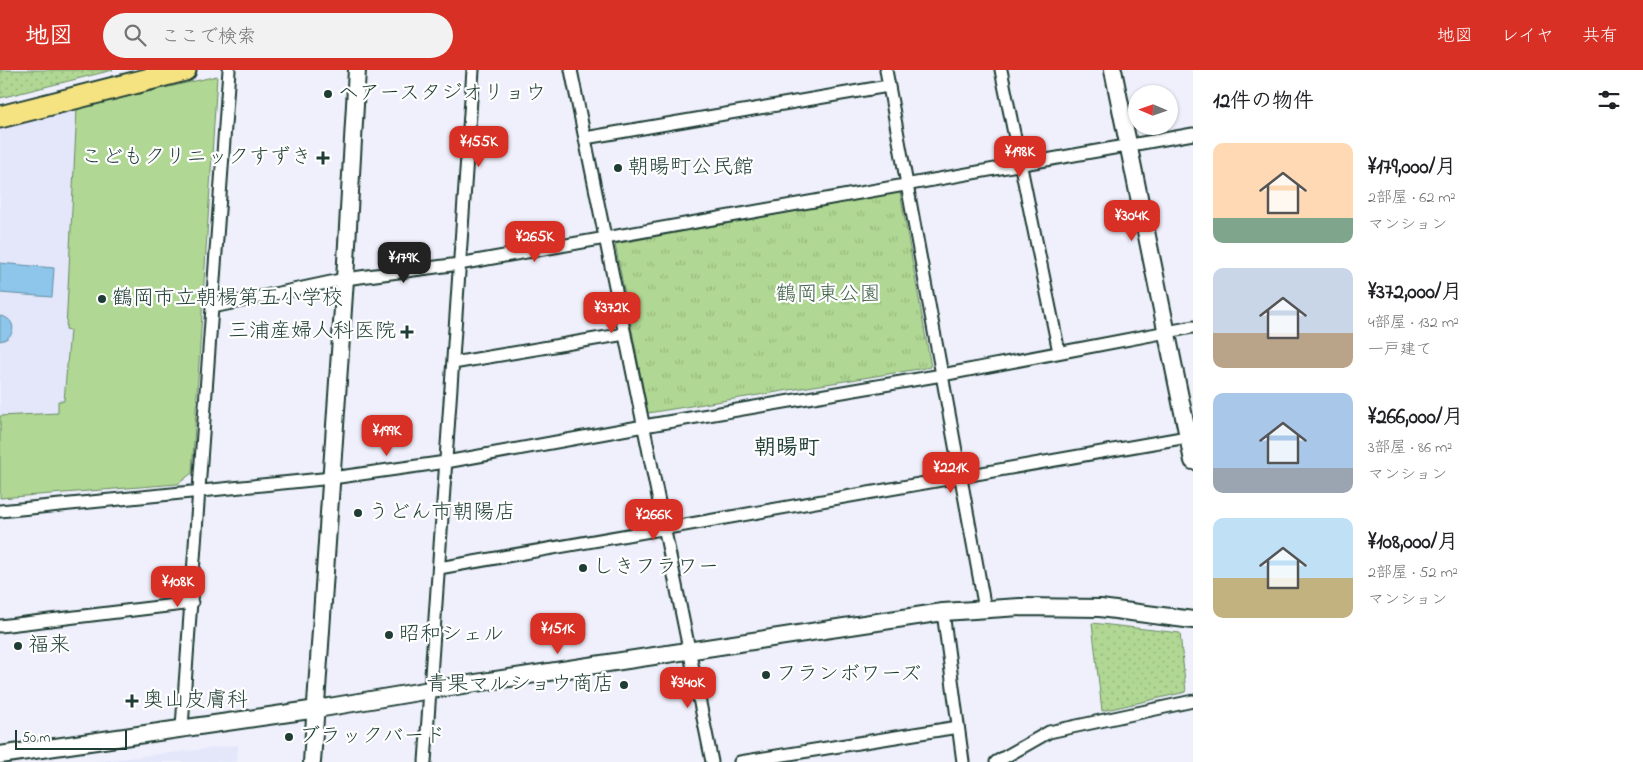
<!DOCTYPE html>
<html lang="ja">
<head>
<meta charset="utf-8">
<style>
	body { margin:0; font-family:"Indie Flower","Klee One",sans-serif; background:#f2f2f2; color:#202124; height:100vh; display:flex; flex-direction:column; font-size:19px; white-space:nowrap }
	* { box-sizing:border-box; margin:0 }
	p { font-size:16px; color:#757577 }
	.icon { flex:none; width:28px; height:28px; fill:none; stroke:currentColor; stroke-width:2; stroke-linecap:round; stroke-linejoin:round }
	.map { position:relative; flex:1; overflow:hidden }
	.drawer { display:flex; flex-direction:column; background:#fff; width:450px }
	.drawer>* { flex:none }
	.needle { width:32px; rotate:272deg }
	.fabs { position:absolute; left:1128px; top:15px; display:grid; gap:10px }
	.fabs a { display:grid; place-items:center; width:50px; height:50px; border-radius:50%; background:#fff; box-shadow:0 1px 4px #0004; font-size:25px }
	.scale { position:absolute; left:15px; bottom:12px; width:112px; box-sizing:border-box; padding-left:5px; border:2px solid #1f3d34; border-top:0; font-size:14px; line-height:18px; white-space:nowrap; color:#1f3d34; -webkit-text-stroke:4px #fff; paint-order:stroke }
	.price { position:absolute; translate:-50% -42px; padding:0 11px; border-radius:10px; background:#d93025; color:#fff; font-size:16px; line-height:32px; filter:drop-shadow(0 1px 2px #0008) }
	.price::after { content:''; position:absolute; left:50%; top:30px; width:15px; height:11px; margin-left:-8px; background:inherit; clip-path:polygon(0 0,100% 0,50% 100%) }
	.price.selected { background:#222; color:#fff }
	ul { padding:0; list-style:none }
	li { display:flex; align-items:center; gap:15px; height:125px; padding:0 20px }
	li span { display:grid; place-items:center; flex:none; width:140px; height:100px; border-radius:10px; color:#555 }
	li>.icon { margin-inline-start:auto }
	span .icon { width:60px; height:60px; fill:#fffc; stroke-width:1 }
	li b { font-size:21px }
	h2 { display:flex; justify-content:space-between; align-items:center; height:60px; padding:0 20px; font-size:21px }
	header { display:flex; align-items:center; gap:30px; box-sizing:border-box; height:70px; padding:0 25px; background:#d93025; color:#fff }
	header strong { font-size:24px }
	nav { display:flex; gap:28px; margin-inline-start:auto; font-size:18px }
	.search { width:350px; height:45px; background:#f2f2f2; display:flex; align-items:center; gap:12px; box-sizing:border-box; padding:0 18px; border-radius:28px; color:#757577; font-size:19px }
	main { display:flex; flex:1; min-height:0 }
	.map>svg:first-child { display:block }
	.built { fill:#e4e6fa }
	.grass { fill:url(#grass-dots); stroke:#688a64 }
	.park { fill:url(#park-tufts); stroke:#688a64 }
	.pitch { fill:#b0d793; stroke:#688a64 }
	.water { fill:#8dc5eb; stroke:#618fa2 }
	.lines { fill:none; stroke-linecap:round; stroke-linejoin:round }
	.street-casing { stroke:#1f3d34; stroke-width:15 }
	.secondary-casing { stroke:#1f3d34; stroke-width:20 }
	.highway-casing { stroke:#1f3d34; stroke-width:25 }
	.street { stroke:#fff; stroke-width:11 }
	.secondary { stroke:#fff; stroke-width:16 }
	.highway { stroke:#f5e382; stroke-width:21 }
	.poi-dot { fill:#1f3d34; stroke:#fff; stroke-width:2 }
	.labels { text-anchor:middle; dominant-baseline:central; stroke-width:4.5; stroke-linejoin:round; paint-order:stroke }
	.poi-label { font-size:21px; fill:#1f3d34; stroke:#fff; text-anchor:start }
	.park-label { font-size:21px; fill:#43644c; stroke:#fff }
	.neighbourhood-label { font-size:22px; font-weight:bold; fill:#1f3d34; stroke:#fff }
</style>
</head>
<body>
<header>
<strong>地図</strong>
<div class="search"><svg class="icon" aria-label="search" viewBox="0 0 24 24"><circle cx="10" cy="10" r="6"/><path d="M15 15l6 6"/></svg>ここで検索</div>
<nav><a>地図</a><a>レイヤ</a><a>共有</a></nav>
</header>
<main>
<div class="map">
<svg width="1193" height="692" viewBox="0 0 1193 692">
	<defs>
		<pattern id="grass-dots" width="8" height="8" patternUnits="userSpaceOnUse" patternTransform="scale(1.25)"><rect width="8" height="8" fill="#b0d793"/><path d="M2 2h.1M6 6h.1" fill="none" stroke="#97b97f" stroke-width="1.8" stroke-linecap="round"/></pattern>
		<pattern id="park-tufts" width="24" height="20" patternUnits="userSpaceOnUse" patternTransform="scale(1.25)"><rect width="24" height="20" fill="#b0d793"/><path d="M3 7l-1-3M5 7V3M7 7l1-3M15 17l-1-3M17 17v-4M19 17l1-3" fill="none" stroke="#97b97f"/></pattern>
	</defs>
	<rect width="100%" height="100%" fill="#eff0fc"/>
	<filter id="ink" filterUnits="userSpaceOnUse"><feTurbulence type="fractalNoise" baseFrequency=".02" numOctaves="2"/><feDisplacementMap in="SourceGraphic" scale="10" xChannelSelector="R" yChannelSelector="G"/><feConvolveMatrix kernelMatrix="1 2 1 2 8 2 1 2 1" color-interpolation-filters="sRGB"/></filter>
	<g filter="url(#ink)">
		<path class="built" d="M217 6 192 403 178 414 0 428V56Z
			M238 675 237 692H94Z"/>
		<path class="grass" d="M0 0H113L0 28Z
			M1092 553 1180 563 1186 622 1102 641Z"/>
		<path class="park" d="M900 122 931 297 648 343 615 174Z"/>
		<path class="pitch" d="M217 6 192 403 178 414 0 428V346L58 343V331H64L70 260 66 259 77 38Z"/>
		<path class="water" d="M0 193 54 198 52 227 0 223Z
			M0 246C17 248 17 268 0 271Z"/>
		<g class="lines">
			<g class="street-casing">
				<path id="street" d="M571 0 712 692
					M886 0 985 539
					M1001 0 1059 282
					M585 68 888 16
					M213 237 345 209 459 194 1193 64
					M453 293 625 264
					M0 441 332 408 446 392 644 356 942 305 1193 257
					M439 498 1193 366
					M943 542 963 692
					M0 556 192 533
					M182 657 229 0
					M425 692 473 0
					M740 692 958 657
					M996 692 1049 662 1193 631"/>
			</g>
			<g class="secondary-casing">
				<path id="secondary" d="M1113 0 1193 391
					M0 685 317 639 430 620 943 542 1020 537 1100 538 1193 550
					M312 692 345 209 357 0"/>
			</g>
			<g class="highway-casing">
				<path id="highway" d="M0 47 185 0"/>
			</g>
			<use href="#street" class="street"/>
			<use href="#secondary" class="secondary"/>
			<use href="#highway" class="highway"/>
		</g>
	</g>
	<g class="poi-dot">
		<circle cx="328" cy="24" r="5"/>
		<path d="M320.5 80.5h5v5h5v5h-5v5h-5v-5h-5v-5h5z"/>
		<circle cx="618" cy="98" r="5"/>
		<circle cx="102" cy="229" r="5"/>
		<path d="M404.5 254.5h5v5h5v5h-5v5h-5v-5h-5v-5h5z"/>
		<circle cx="358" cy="443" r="5"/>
		<circle cx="583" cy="498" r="5"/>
		<circle cx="389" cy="565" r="5"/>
		<circle cx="18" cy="576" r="5"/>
		<circle cx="766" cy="605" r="5"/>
		<circle cx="624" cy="615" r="5"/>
		<path d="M129.5 623.5h5v5h5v5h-5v5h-5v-5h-5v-5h5z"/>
		<circle cx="289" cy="667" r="5"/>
	</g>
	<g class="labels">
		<g class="poi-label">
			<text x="338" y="24">ヘアースタジオリョウ</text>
			<text x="312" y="88" text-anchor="end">こどもクリニックすずき</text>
			<text x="628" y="98">朝暘町公民館</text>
			<text x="112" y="229">鶴岡市立朝楊第五小学校</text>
			<text x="396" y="262" text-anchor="end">三浦産婦人科医院</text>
			<text x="368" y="443">うどん市朝陽店</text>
			<text x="593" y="498">しきフラワー</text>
			<text x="399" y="565">昭和シェル</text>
			<text x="28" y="576">福来</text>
			<text x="776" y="605">フランボワーズ</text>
			<text x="614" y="615" text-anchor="end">青果マルショウ商店</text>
			<text x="143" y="631">奥山皮膚科</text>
			<text x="299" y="667">ブラックバード</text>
		</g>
		<g class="park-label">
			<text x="828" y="225">鶴岡東公園</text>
		</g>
		<g class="neighbourhood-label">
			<text x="787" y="379">朝暘町</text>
		</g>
	</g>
</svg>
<div class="fabs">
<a><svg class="needle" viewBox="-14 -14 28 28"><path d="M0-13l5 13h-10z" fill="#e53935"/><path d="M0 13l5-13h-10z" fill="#757577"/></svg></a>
</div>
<div class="scale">50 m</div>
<b class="price" style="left:479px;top:98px">¥155K</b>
<b class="price" style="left:1020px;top:108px">¥198K</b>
<b class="price" style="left:1132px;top:172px">¥304K</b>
<b class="price" style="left:535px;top:193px">¥265K</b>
<b class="price selected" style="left:404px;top:214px">¥179K</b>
<b class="price" style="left:612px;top:264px">¥372K</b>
<b class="price" style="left:387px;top:387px">¥199K</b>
<b class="price" style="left:951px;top:424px">¥221K</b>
<b class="price" style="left:654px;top:471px">¥266K</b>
<b class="price" style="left:178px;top:538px">¥108K</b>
<b class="price" style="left:558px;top:585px">¥151K</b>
<b class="price" style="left:688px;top:639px">¥340K</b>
</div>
<section class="drawer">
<h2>12件の物件<svg class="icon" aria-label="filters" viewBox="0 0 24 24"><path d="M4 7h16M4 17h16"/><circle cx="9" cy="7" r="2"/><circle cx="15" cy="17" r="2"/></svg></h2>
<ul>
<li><span style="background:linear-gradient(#ffd9b3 75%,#7fa58c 0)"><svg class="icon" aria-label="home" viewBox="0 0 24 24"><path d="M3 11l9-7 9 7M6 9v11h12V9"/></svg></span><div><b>¥179,000/月</b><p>2部屋 · 62 m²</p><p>マンション</p></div></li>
<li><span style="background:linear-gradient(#c9d6e8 65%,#b9a48a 0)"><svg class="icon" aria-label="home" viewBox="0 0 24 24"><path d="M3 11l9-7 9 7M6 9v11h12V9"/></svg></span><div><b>¥372,000/月</b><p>4部屋 · 132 m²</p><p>一戸建て</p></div></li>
<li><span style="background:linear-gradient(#a9c7e8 75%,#9aa5b1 0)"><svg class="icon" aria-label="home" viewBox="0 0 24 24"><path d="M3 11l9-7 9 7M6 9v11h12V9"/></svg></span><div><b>¥266,000/月</b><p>3部屋 · 86 m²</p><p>マンション</p></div></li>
<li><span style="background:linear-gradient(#bfe0f5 60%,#c2b280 0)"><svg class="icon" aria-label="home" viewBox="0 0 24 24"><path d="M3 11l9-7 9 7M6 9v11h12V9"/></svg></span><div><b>¥108,000/月</b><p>2部屋 · 52 m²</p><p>マンション</p></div></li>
</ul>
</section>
</main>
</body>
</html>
